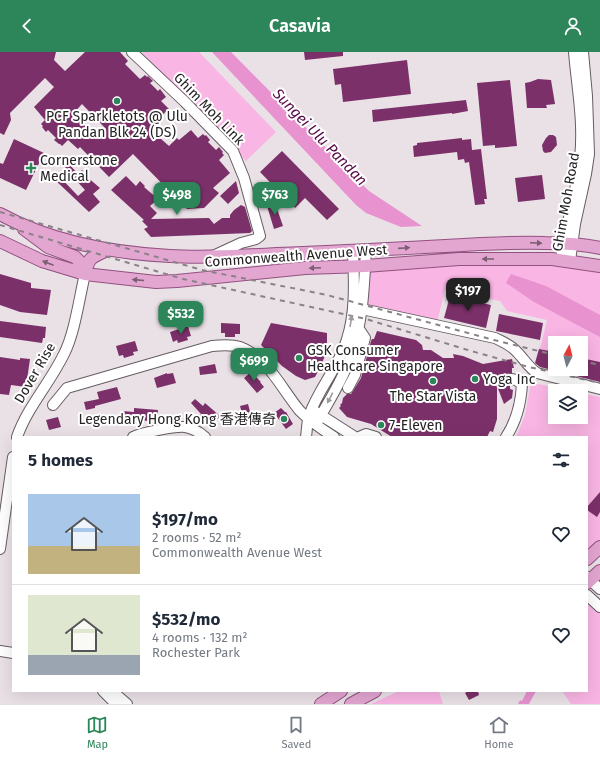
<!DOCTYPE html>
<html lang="en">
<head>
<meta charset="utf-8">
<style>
	body { margin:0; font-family:"Fira Sans","Noto Sans SC",sans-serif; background:#f6f6f7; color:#1f2937; height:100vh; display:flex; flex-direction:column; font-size:15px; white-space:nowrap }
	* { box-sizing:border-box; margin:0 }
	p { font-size:13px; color:#747a83 }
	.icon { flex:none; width:22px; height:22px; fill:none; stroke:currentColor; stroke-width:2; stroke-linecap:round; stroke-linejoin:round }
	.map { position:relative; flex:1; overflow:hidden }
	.panel { position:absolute; left:12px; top:384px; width:576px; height:256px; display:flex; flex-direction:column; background:#fff; border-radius:0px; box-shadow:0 4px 16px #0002 }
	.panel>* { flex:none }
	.needle { width:26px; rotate:7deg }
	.controls { position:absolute; left:548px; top:284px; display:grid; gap:8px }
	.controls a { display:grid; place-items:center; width:40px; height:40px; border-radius:0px; background:#fff; box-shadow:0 4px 16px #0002; font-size:20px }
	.price { position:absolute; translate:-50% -34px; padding:0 9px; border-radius:8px; background:#2d865a; color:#fff; font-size:13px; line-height:26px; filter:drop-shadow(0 1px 2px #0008) }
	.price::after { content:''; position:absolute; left:50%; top:24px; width:12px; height:9px; margin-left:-6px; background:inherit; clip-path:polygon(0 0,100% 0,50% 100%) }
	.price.selected { background:#222; color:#fff }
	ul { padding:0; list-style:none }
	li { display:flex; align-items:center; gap:12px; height:100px; padding:0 16px }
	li+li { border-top:1px solid #e0e1e3 }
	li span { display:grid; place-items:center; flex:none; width:112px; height:80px; border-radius:0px; color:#555 }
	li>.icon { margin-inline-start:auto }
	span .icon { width:48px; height:48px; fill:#fffc; stroke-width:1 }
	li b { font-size:17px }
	h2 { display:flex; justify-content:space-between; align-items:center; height:48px; padding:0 16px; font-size:17px }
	header { display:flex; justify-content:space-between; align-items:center; height:52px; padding:0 16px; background:#2d865a; color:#fff; font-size:18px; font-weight:600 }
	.menu { display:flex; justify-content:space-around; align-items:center; height:56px; border-top:1px solid #e0e1e3; background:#fff; font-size:11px; color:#747a83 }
	.menu a { display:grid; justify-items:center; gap:2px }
	.menu .selected { color:#2d865a }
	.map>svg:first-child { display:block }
	.green { fill:#f9b5e4 }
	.water { fill:#e892cf }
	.building { fill:#7c3069; fill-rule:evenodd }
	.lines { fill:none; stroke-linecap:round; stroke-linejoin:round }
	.minor-casing { stroke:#655d63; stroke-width:12 }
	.major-casing { stroke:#935181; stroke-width:14 }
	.minor { stroke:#fff; stroke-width:10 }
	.major { stroke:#e2a6d1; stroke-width:12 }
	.rail { stroke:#898387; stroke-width:2; stroke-dasharray:5 5; stroke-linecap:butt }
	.oneway { fill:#7b5e72 }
	.oneway2 { fill:#9d9c9d }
	.poi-dot { fill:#2d865a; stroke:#fff; stroke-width:1.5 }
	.labels { text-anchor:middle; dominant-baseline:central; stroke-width:4; stroke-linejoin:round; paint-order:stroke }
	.street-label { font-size:14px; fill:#262325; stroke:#fff }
	.poi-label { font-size:14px; fill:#262325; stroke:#fff; text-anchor:start }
	.water-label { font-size:15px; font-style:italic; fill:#560947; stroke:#fff }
</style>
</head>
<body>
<header><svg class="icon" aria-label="back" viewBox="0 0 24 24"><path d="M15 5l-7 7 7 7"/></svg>Casavia<svg class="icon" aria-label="person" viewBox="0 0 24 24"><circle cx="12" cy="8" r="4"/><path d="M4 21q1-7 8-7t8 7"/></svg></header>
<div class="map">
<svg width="600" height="652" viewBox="0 0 600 652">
	<rect width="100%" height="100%" fill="#eae1e7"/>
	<path class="green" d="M142 0H199L276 80 246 109Z
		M459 207 600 214V311L581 306V291H555V300L539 297 541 293 547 268 507 259 500 249 445 238 436 274 362 257 365 214Z
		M533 331 572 339H555V365H581V341L600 345V491L587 499V385H516L525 363 530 335Z
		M587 543 600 555V652H571L562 639H587Z
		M399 639H439L443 652H371Z"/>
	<path class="water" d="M212 0H231L369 139 422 174 401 175 366 161 356 153Z
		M511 222 546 234 600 263V285L534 250 506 231Z
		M527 639H536L529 652H518L520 648 522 649Z"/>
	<path class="building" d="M0 0H56L54 8 65 19 85 0H120L128 9 125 12 140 27 145 23 147 25 148 24 153 29 150 31 158 39 160 37 166 45 161 49 169 57 157 68 159 70 152 77 160 86 169 94 177 86 179 88 191 78 198 86 203 82 205 84 206 83 210 88 208 90 216 98 219 95 223 100 222 101 224 103 219 108 230 121 213 136 219 141 204 156 187 157 133 102 109 125 80 95 78 97 68 88 62 94 60 92H59L54 88 56 86 48 78 46 80 42 75 43 74 41 72 45 68 34 55 54 35 45 26 10 61 11 68 4 83 0 81ZM82 52 106 77 97 86 73 62Z
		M304 0H343V4L305 8Z
		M407 8 411 42 343 50 341 32 335 33 333 17Z
		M538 27 551 28 555 52 546 53 547 56H527L525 31 530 30Z
		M510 28 517 94 495 96V93L483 94 477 31Z
		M466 48 468 59 452 62V61L373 70 372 58Z
		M549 83H553L556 85 557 93 551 100 545 101 543 99 542 93 546 86Z
		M462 86V88L471 87 472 98 481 97 487 147H484L485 152 475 153 469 110 465 111 464 107 458 108 457 100 414 105 413 94 417 93V91Z
		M14 87 44 101 26 138 0 126V111L3 112Z
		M282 99 339 157 327 168 305 146 295 156 260 120Z
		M69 112 78 122 82 118 87 123 86 124 100 136 93 142 100 150 89 160 54 127 58 123 78 144 85 138 65 116Z
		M542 123 545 147 518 150 515 126Z
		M126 124 136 134 140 129 145 134 144 135 158 147 150 154 157 161 151 167 209 166 214 172 222 166H230V163L234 158 241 153 245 155 252 179 250 181 151 185 144 177 148 175 142 169 144 168 111 138Z
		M236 129 239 141 228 152 220 144Z
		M275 151 283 174 274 177 267 154Z
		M0 222 31 231V236L51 238 47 263 20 260 0 253Z
		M450 244 491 253 486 276 444 266Z
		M499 262 543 271 540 288 496 279Z
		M0 269 46 275 45 286H43L42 291 0 285Z
		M221 271 240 272V282H235V285H225V281H221Z
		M271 271 327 281V298L321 314 315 325 305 328 296 324 282 314 261 293Z
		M188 274 191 284 187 285 188 288 178 291 177 288 173 290 170 280Z
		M377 279 416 288 422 293 423 298H431L443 306H454L453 302 463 304 483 312 512 307 514 316H512V321L506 322 505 326 506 332 510 334V337L513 338 512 346 504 352 497 334V367L493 380 490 379 487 385H392L371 372 347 365 339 356 341 354 340 353 342 351 343 346 347 342H351L353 339 361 326 371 289 372 287H374Z
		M135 289 138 299 133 300 134 303 124 306 123 303 119 304 116 294Z
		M539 297 555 300V317H581V306L600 310V330L540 315 535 311Z
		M0 305 20 308V306L30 307 26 335 11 333 9 343 0 342Z
		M215 312 217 321 200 323 199 315Z
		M251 320 261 330H260L264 335 257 341 244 326Z
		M167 321V322L173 321 176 331 157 336 154 326Z
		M117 335 121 347 95 354V356L86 358 84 350 99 347 97 340Z
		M195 347 203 354 205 351 220 364 213 372 210 369 207 372 199 364 201 362 191 351Z
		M248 352 252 367 244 369 240 354Z
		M134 356 158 358 157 370 122 366V359L134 360Z
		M281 356 285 360H286L293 372 286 377 274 361Z
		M58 365 61 375 49 378 46 368Z
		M600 440V460L597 465 587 458V455Z
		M468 639H478L479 643 469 648 465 641Z"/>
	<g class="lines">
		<g class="minor-casing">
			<path id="minor" d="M132 0 185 50 233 99 244 126 260 184 256 187 241 191 213 204
				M561 208C565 174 577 141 580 106 584 70 577 36 574 0
				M570 209 575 172 586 122 589 102 587 44 583 0
				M362 257 495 286C503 290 511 293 517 300 524 307 529 316 537 321L600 337
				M348 336 355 323 365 286 359 277
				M53 353 67 336 212 294C221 293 231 292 240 295 268 305 282 338 300 359 310 369 323 378 334 385
				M316 360 355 385
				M316 372C328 350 343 328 351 304 363 270 364 234 366 198
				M17 385C28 354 50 331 64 302 75 280 79 247 85 222
				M133 385C140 381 175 374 185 375 193 376 199 380 205 385
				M306 385C307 378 307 370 309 364 318 337 339 315 347 287 356 259 354 228 353 199
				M359 385 366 382 376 385
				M506 385C516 370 521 350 522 332L516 328 511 327
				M0 497 13 405
				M587 525 600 537
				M587 543 600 555
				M0 599 13 601
				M103 639 115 651
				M112 639 127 652"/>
		</g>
		<g class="major-casing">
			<path id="major" d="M0 162C51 190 113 201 170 204 206 206 242 204 277 202 333 200 389 197 445 194 478 192 512 190 545 191 564 191 582 192 600 196
				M24 177 48 195 75 205 79 209 85 222
				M0 189 42 209 85 222 156 230 177 229 305 216 365 214 459 207H552L600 214
				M85 222C89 204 91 206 107 198
				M587 507 600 495
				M587 531 600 519
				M321 652 341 639
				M351 652 375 639"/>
		</g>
		<use href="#minor" class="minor"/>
		<use href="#major" class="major"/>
		<path class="rail" d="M0 160 202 218 327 243 494 288 555 303
			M0 173 183 227 366 267 471 299 529 315 600 331
			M581 309 600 313"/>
	</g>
	<defs><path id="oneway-solid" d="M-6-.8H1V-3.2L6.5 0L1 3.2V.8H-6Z"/></defs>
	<g class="oneway">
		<use href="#oneway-solid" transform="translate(536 191) rotate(2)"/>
		<use href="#oneway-solid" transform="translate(404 196) rotate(-4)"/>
		<use href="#oneway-solid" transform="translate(488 207) rotate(180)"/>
		<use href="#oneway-solid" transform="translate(48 211) rotate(-159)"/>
		<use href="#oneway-solid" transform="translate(315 216) rotate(178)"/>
		<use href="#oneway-solid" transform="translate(138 228) rotate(-175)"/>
	</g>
	<g class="oneway2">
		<use href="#oneway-solid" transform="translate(351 269) rotate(-80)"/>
		<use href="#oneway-solid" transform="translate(330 346) rotate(117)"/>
	</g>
	<g class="poi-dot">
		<circle cx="117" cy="49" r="4"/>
		<path d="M29 110h4v4h4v4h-4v4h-4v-4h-4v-4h4z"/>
		<circle cx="299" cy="306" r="4"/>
		<circle cx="475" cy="327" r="4"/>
		<circle cx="433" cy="329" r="4"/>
		<circle cx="284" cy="367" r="4"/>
		<circle cx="381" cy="373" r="4"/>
	</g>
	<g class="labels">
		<g class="street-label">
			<text transform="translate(209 57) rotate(46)">Ghim Moh Link</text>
			<text transform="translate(566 150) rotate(-80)">Ghim Moh Road</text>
			<text transform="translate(296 204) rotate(-4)">Commonwealth Avenue West</text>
			<text transform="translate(35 321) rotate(-60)">Dover Rise</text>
		</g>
		<g class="poi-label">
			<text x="117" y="64" text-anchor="middle">PCF Sparkletots @ Ulu<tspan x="117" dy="16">Pandan Blk 24 (DS)</tspan></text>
			<text x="40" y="108">Cornerstone<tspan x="40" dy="16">Medical</tspan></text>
			<text x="307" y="298">GSK Consumer<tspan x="307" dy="16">Healthcare Singapore</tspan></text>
			<text x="483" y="327">Yoga Inc</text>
			<text x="433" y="344" text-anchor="middle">The Star Vista</text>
			<text x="276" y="367" text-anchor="end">Legendary Hong Kong 香港傳奇</text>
			<text x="389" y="373">7-Eleven</text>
		</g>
		<g class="water-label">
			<text transform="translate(320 85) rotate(46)">Sungei Ulu Pandan</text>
		</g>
	</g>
</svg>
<div class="controls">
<a><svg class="needle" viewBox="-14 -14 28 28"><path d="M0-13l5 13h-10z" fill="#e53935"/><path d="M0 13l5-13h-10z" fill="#747a83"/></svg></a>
<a><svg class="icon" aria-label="layers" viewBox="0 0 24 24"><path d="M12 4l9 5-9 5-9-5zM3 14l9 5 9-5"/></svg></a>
</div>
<b class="price" style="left:177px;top:164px">$498</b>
<b class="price" style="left:275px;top:164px">$763</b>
<b class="price selected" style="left:468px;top:260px">$197</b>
<b class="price" style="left:181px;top:283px">$532</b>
<b class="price" style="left:254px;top:330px">$699</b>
<section class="panel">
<h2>5 homes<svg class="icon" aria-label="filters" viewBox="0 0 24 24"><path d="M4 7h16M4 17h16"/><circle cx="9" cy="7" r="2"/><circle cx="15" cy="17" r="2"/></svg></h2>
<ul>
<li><span style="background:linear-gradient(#a9c7e8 65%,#c2b280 0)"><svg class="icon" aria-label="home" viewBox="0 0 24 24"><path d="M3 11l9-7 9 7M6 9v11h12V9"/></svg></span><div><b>$197/mo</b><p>2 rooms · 52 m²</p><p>Commonwealth Avenue West</p></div><svg class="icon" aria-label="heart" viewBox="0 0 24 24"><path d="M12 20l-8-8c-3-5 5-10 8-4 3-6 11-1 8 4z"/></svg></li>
<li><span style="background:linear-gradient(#dfe7d0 75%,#9aa5b1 0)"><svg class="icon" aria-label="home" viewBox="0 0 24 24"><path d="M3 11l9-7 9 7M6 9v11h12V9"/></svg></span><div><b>$532/mo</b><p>4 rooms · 132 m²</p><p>Rochester Park</p></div><svg class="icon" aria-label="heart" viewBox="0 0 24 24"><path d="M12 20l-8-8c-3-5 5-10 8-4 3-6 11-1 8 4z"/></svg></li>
</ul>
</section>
</div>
<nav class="menu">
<a class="selected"><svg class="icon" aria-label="map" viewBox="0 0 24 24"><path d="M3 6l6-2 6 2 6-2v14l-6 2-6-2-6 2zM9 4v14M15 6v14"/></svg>Map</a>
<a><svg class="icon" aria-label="saved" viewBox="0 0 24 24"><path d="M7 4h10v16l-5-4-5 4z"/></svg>Saved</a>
<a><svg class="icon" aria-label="home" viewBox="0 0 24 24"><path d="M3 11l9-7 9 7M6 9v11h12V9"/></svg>Home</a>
</nav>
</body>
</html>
